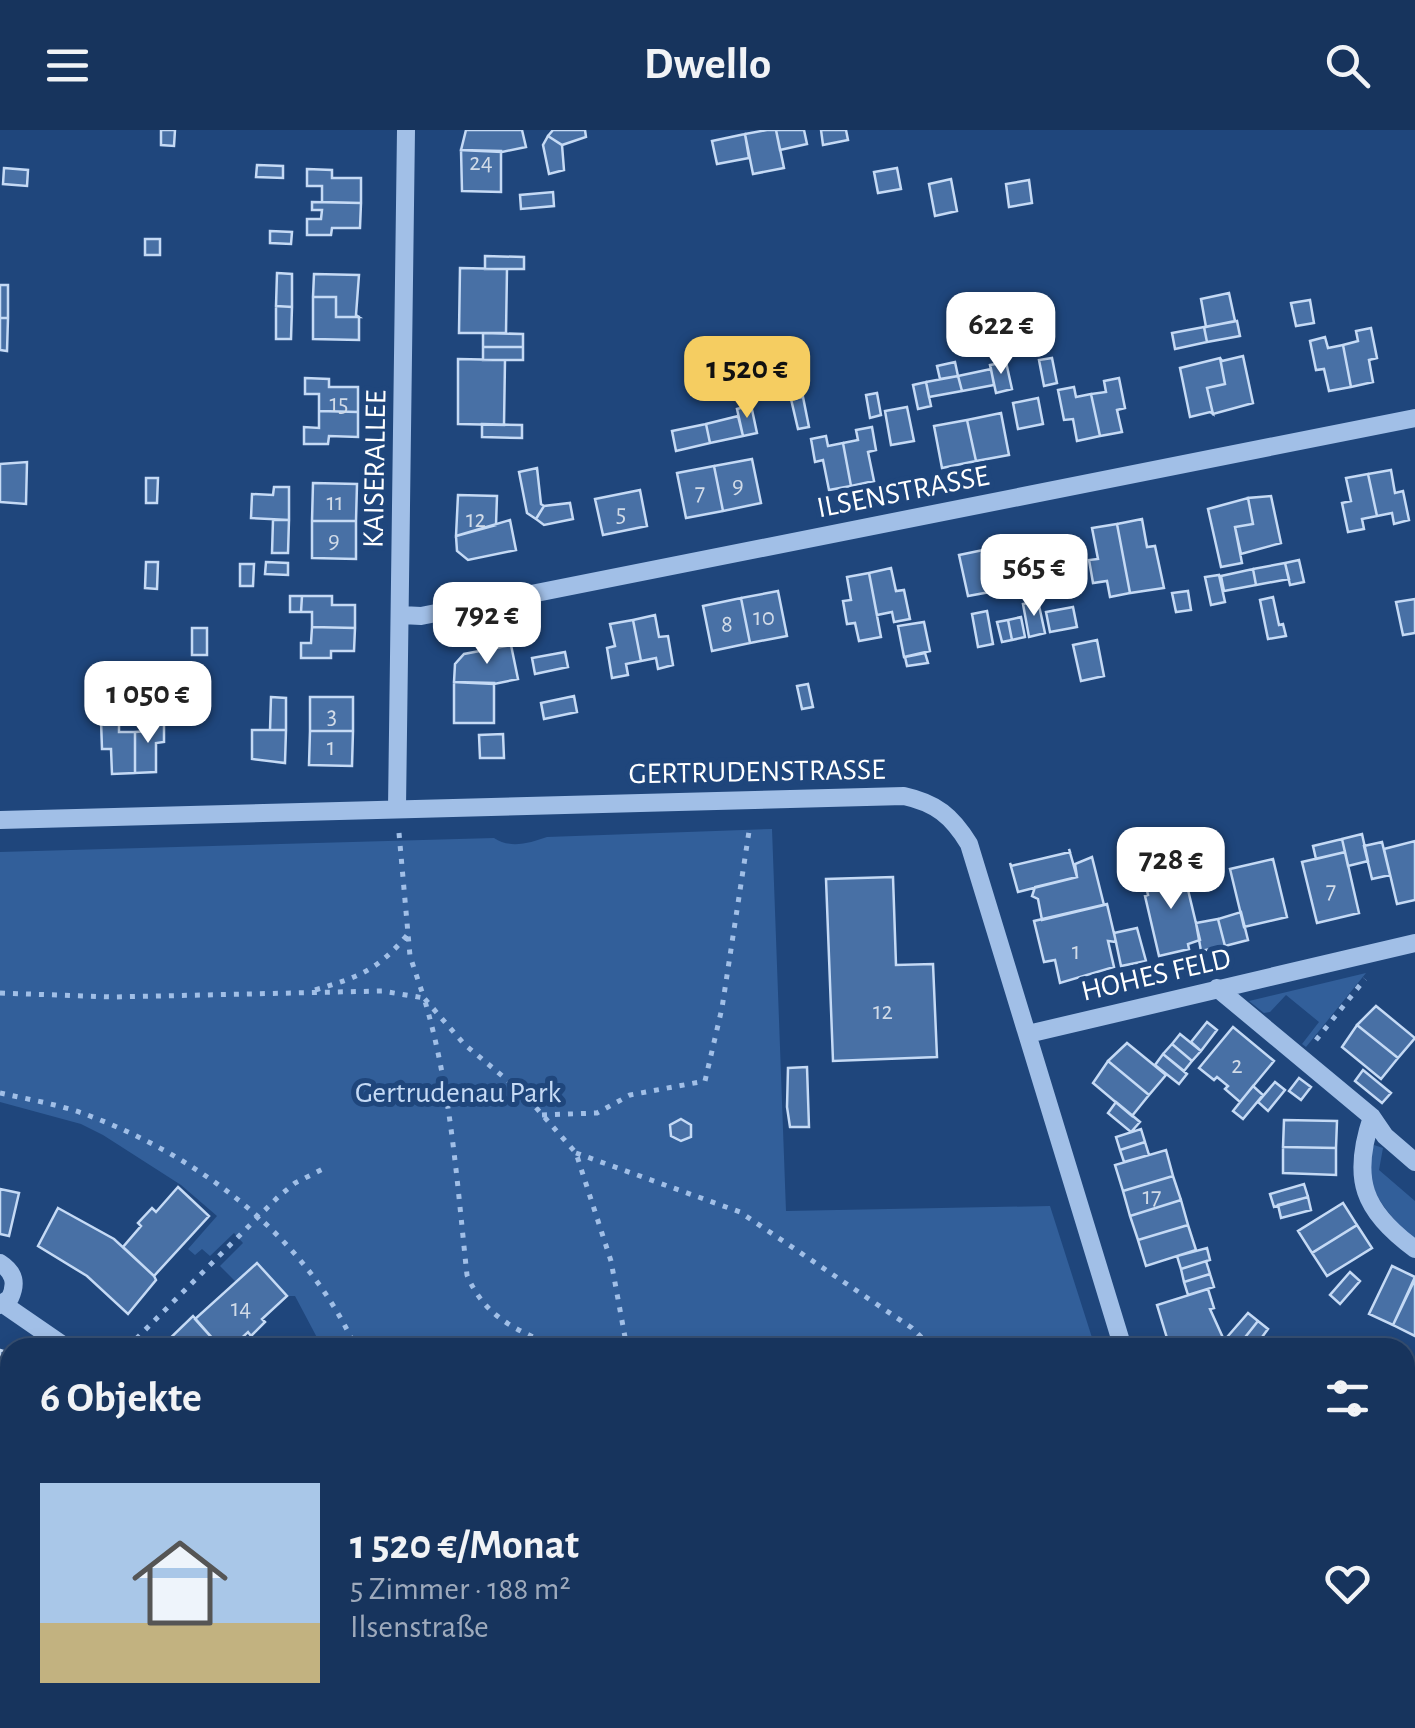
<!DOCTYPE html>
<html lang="de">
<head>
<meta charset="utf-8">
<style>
	body { margin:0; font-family:"Alegreya Sans",sans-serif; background:#203c63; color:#f1f3f6; height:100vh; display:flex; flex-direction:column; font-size:38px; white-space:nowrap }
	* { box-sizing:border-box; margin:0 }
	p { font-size:32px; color:#9eaabc }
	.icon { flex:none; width:55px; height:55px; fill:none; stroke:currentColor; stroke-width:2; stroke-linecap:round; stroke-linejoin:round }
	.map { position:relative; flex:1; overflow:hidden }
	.details { position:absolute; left:0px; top:1208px; width:1415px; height:392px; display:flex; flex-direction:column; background:#17345d; border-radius:30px 30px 0 0; box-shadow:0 5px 15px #0003,0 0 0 2px #364f72 }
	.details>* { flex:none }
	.price { position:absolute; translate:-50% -85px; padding:0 22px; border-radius:20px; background:#fff; color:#222; font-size:32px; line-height:65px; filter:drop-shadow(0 2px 5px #0008) }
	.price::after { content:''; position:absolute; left:50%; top:60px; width:30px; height:22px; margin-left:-15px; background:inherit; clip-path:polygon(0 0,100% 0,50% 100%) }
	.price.current { background:#f5cd61; color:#111 }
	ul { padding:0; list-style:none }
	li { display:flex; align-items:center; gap:30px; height:250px; padding:0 40px }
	li span { display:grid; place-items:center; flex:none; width:280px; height:200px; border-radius:0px; color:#555 }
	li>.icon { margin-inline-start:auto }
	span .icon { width:120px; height:120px; fill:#fffc; stroke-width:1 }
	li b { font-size:42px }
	h2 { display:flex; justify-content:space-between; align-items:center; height:120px; padding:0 40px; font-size:42px }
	header { display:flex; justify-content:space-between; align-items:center; height:130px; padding:0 40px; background:#17345d; font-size:45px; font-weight:700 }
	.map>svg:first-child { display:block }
	.green { fill:#325f9a }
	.building { fill:#4870a5; stroke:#c5daf5; stroke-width:2.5 }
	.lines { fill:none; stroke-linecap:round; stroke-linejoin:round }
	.path { stroke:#a1bfe7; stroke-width:5; stroke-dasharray:5 8; stroke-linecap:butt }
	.minor { stroke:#a1bfe7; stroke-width:18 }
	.labels { text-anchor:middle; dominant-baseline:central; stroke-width:10; stroke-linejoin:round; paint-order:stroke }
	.number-label { font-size:25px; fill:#d1dbe8 }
	.street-label { font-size:30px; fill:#fff; stroke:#1f467c }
	.park-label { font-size:30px; fill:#c5daf5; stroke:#1f467c }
</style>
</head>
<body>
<header><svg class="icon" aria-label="menu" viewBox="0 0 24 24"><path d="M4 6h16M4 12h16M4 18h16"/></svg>Dwello<svg class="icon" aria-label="search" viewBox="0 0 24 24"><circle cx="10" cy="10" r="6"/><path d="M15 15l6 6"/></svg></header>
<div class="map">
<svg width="1415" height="1598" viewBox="0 0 1415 1598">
	<rect width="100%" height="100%" fill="#1f467c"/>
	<path class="green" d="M772 699 786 1081 1050 1076 1095 1217H322L295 1166H287L257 1134 236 1152 220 1136 243 1113 234 1103 210 1126 202 1119 195 1125 188 1119 217 1086 181 1055 103 1005 81 994 0 972V722L494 708C510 719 530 713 547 707Z
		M1366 843 1306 917 1302 914 1319 892 1286 865 1270 882 1264 883 1249 871Z
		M1374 1015 1383 1018 1379 1040 1415 1071V1110C1390 1088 1356 1051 1374 1015Z
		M1415 1339V1598H1273L1271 1590H1405V1352Z
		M411 1590H1207L1210 1598H414Z"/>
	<path class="building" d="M161 0H175L174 16 161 15Z
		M466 0H522L526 17 502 22 461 20Z
		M553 0H585L586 7 562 15 548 6Z
		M767 0H776L784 38 753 44 745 4Z
		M776 0H804L807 14 780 20Z
		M821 0H846L848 10 823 15Z
		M745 4 749 28 717 34 712 11Z
		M548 6 562 15 564 40 549 44 543 15Z
		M461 20 501 21V62L462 61Z
		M257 35 283 36V48L256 47Z
		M4 38 28 40 27 56 3 54Z
		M897 38 901 59 878 63 874 42Z
		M307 39 332 40V48H361V73L322 72V56H307Z
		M951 49 957 81 935 86 929 54Z
		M1029 50 1032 73 1009 77 1006 54Z
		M553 62 554 76 521 79 520 65Z
		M312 72 361 73 360 98H332L331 105H307V89H321L322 80H312Z
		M270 101 292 102 291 114 270 113Z
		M145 109H160V125H145Z
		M485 126 524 127V139H485Z
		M460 138 507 139 506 203H459Z
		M277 143 292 144V177L276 176Z
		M314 144 359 145 356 185 359 187H336V167H313Z
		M0 155H8V188H0Z
		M1229 163 1235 191 1206 197 1201 169Z
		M313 167H336V187H359V210L313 209Z
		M1310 170 1314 193 1296 196 1291 173Z
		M276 176 292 177 291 209H276Z
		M0 188H8L7 221 0 220Z
		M1237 191 1240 206 1207 212 1204 197Z
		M1204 197 1207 212 1175 219 1172 203Z
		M1371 198 1377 228 1369 230 1373 252 1351 257 1343 215 1358 211 1356 201Z
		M483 203 523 204V217H483Z
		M1325 207 1328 218 1343 215 1351 257 1329 261 1324 239 1316 240 1310 211Z
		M483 217H523V230H483Z
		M1243 226 1253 273 1213 284 1207 258 1225 254 1220 228 1222 231Z
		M1052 228 1057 253 1044 256 1039 230Z
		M1220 228 1225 254 1207 258 1213 284 1210 282 1190 287 1180 238Z
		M458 229 505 230 504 295 458 294Z
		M955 232 958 246 940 249 937 236Z
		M1006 232 1012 259 996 263 990 235Z
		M991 239 994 255 962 261 958 246Z
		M958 246 962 261 929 267 926 252Z
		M305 248 329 249V257H358V282L319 281V264H305Z
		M1119 248 1125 278 1117 280 1122 302 1100 306 1091 264 1106 262 1104 251Z
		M926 252 931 276 918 279 913 255Z
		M1074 257 1076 267 1091 264 1100 306 1077 311 1073 289 1064 290 1058 260Z
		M877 263 881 285 870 288 866 265Z
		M803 267 809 297 798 299 791 269Z
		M1038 268 1043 294 1018 299 1013 273Z
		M751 275 757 303 743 306 737 279Z
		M907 277 914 311 891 315 885 281Z
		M319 281 358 282V307L329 306 328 314H304V297L319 298Z
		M1001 283 1009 325 976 331 967 290Z
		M738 286 743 306 710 313 706 294Z
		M967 290 976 331 942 338 934 296Z
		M482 294 522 295V308L482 307Z
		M706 294 710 313 676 321 672 301Z
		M872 297 876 320 868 322 874 351 851 356 843 313 858 310 856 300Z
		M826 306 828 316 843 313 851 356 829 360 823 330 815 332 811 309Z
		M752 329 761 373 723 381 714 336Z
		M27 332 26 374 0 372V334Z
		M714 336 723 381 686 388 677 343Z
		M537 338 541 374 544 376 536 389 527 383 519 342Z
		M1391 340 1395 363 1403 361 1409 390 1394 394 1392 383 1377 386 1368 344Z
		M1368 344 1377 386 1362 389 1364 399 1348 402 1342 373 1351 371 1346 348Z
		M146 348H158L157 373H146Z
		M313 353 357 354 356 391H312Z
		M274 357H289V390L251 388 252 364 273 365Z
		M640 360 647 396 603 405 595 369Z
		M458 365 497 366 496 395 456 406Z
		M1271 366 1281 413 1241 424 1235 397 1253 394 1248 368Z
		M1248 368 1253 394 1235 397 1242 433 1221 437 1208 379Z
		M570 373 573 389 544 395 536 389 544 376Z
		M1142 389 1147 417 1155 416 1164 458 1130 463 1117 394Z
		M273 390H289L288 423H272Z
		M510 390 516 420 468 430 457 421 456 406Z
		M312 391H356V429L312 428Z
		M1117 394 1130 463 1110 467 1107 451 1093 453 1089 430 1098 429 1092 398Z
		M1027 411 1035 454 1001 460 993 418Z
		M993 418 1001 460 968 466 959 425Z
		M1299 430 1304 452 1290 455 1285 433Z
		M146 432H158L157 459 145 458Z
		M266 432 288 433V445L265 444Z
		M1285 433 1289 449 1256 455 1253 439Z
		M240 434H254L253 456H240Z
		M891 438 896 461 904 460 910 489 894 492 892 482 877 485 869 443Z
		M1253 439 1256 455 1224 461 1221 446Z
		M869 443 881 507 859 511 855 493 847 494 843 471 851 470 847 447Z
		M1219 445 1225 472 1211 475 1205 447Z
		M778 461 787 506 750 513 741 468Z
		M1188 461 1191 480 1176 482 1172 463Z
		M290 466H302L301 482H290Z
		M302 466H332V475H355V498L312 497V482H301Z
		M1273 467 1279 495 1283 494 1286 506 1268 509 1260 470Z
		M741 468 750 513 712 521 703 476Z
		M1415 469V503L1403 505 1396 472Z
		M1038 471 1045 503 1029 507 1023 474Z
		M1073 477 1077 497 1050 502 1046 482Z
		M987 481 993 514 978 517 972 484Z
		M655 485 659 507 668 506 673 535 658 539 656 528 641 531 633 490Z
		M1021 487 1025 507 1012 510 1008 490Z
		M633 490 641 531 626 534 628 545 612 548 607 518 615 516 610 494Z
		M1008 490 1012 510 1002 512 997 492Z
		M924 492 930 521 904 527 898 496Z
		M312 497 355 498 354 521H331V528H301V513H311Z
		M192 498H207V525H192Z
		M1097 510 1104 546 1081 551 1073 515Z
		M511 515 518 549 494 554 454 552 455 534 464 524Z
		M565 522 568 537 535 544 532 528Z
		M925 523 928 533 907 536 905 527Z
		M454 552 494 553V593H454Z
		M808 554 813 577 802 579 797 556Z
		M574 566 577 582 544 589 541 573Z
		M271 567 286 568V600H270Z
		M310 567H353V601H310Z
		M149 589H164V612L156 613V642L135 643V602L149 601Z
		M101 590H119V602H135V643L112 644 111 619H102Z
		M252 600H286L285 633 252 629Z
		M310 601H353L352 636 309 635Z
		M503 604 504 628H480L479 605Z
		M1362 704 1368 731 1348 736 1342 709Z
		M1342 709 1345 722 1316 729 1313 716Z
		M1415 711V770L1397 774 1384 719Z
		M1382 712 1390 745 1372 749 1364 716Z
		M1069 719 1077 747 1018 762 1010 733 1011 736 1070 722Z
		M1345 722 1359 783 1317 793 1302 732Z
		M1092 727 1104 775 1042 790 1038 769 1032 766 1035 757 1077 747 1075 734Z
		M1273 729 1287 787 1244 797 1230 739Z
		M1183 739 1200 810 1188 814 1189 819 1159 826 1145 766 1148 765 1144 748Z
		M893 747 896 835 933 834 937 927 833 931 826 749Z
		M1107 774 1116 812 1108 811 1114 837 1060 853 1055 830 1044 832 1034 791Z
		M1241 782 1248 810 1225 816 1218 789Z
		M1218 789 1225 816 1201 821 1196 793Z
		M1137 798 1146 831 1121 836 1114 803Z
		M1376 876 1415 908 1398 928 1357 895Z
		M1207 892 1217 900 1201 921 1191 912Z
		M1357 895 1398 928 1381 949 1342 917Z
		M1233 897 1274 931 1240 972 1225 959 1228 956 1217 947 1214 950 1199 938Z
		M1180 904 1201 921 1192 931 1172 914Z
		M1127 913 1166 945 1149 965 1108 931Z
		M1172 914 1192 931 1184 941 1163 924Z
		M1163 924 1187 944 1179 954 1155 935Z
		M1108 931 1149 965 1132 986 1093 953Z
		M807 937 809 997H790L787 977 788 938Z
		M1363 940 1391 963 1382 973 1355 951Z
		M1299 948 1311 957 1301 970 1289 961Z
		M1275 952 1285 960 1268 981 1258 972Z
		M1253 956 1263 965 1243 989 1233 981Z
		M1116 972 1140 992 1131 1002 1108 983Z
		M681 989 691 995V1007L681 1011 671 1006 670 995Z
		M1284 990 1337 991 1336 1018 1283 1017Z
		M1141 999 1145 1012 1120 1020 1116 1007Z
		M1145 1012 1149 1025 1124 1032 1120 1020Z
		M1283 1017 1336 1018V1045L1283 1043Z
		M1166 1020 1173 1046 1123 1061 1115 1035Z
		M1173 1046 1181 1070 1130 1086 1123 1061Z
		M1304 1054 1308 1067 1274 1077 1270 1064Z
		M178 1057 209 1086 154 1146 123 1117 141 1096 138 1093 152 1078 156 1082Z
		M0 1059 19 1063 9 1106 0 1104Z
		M1308 1067 1311 1080 1281 1088 1278 1075Z
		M1181 1070 1188 1095 1138 1110 1130 1086Z
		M1343 1073 1357 1095 1312 1123 1298 1101Z
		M58 1078 114 1109 154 1146 156 1150 128 1184 87 1146 38 1116Z
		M1188 1095 1196 1120 1146 1136 1138 1110Z
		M1357 1095 1372 1118 1327 1146 1312 1123Z
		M1207 1118 1210 1130 1181 1139 1177 1126Z
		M1206 1131 1210 1144 1184 1152 1181 1139Z
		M257 1133 287 1166 262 1189 265 1192 251 1206 248 1202 231 1218H221L195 1189Z
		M1392 1136 1415 1147 1393 1195 1369 1184Z
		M1350 1142 1360 1151 1340 1174 1330 1165Z
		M1210 1144 1214 1157 1188 1165 1184 1152Z
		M1415 1149V1206L1393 1195Z
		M1208 1159 1214 1178 1210 1179 1224 1210 1197 1218H1170L1157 1175Z
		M1248 1183 1258 1191 1239 1215 1228 1206Z
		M193 1186 221 1218H161V1217Z
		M1258 1191 1268 1199 1254 1218H1242L1239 1215Z
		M0 1220 10 1223V1299L0 1291Z
		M10 1402V1476L0 1478V1405Z
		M59 1590H149V1591L130 1594 131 1598H60Z
		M246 1590H319V1598H246Z"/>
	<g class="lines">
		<path class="path" d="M399 703 410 826 424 868 464 914 524 964 576 1023 611 1131 627 1218
			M315 860C359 847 378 840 408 804
			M0 863 113 867 382 861 424 868C451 957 457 1053 467 1145 485 1188 518 1201 559 1218
			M1316 910 1365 849
			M0 963C27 969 56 974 82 983 197 1025 304 1104 356 1218
			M542 985 597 983 630 965 705 951 722 878 750 695
			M576 1023 740 1082 912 1198 932 1218
			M127 1218 278 1067 295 1053 323 1039
			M0 1356 10 1358
			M533 1590 536 1598
			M479 1598 487 1592
			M799 1598 808 1590"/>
		<path class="minor" d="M401 485 421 486 1415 288
			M397 678 406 0
			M0 690 904 666C936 673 952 686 969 714L1123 1218
			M1217 858 1372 987 1385 1006 1415 1032
			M1028 904 1415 813
			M1372 987C1351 1049 1363 1081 1415 1119
			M0 1133C14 1142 17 1153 10 1168L0 1175
			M3 1174 67 1218
			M0 1520 10 1517
			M1234 1590 1236 1598"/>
	</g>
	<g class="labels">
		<g class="number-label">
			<text x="481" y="32">24</text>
			<text x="339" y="273">15</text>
			<text x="738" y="355">9</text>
			<text x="700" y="362">7</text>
			<text x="335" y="372">11</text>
			<text x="621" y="383">5</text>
			<text x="476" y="389">12</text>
			<text x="334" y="410">9</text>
			<text x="764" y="487">10</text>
			<text x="727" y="494">8</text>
			<text x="332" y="586">3</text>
			<text x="331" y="617">1</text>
			<text x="1331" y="760">7</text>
			<text x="1076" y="821">1</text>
			<text x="883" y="881">12</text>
			<text x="1237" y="935">2</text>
			<text x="1152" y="1066">17</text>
			<text x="241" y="1178">14</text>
		</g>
		<g class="street-label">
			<text transform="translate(375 339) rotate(-89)">KAISERALLEE</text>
			<text transform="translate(903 362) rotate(-11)">ILSENSTRASSE</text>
			<text transform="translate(757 642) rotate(-1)">GERTRUDENSTRASSE</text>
			<text transform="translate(1156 845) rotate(-13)">HOHES FELD</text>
		</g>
		<g class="park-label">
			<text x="458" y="963">Gertrudenau Park</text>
		</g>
	</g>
</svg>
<b class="price" style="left:1001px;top:247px">622 €</b>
<b class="price current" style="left:747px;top:291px">1 520 €</b>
<b class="price" style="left:1034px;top:489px">565 €</b>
<b class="price" style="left:487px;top:537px">792 €</b>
<b class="price" style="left:148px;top:616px">1 050 €</b>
<b class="price" style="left:1171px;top:782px">728 €</b>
<section class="details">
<h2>6 Objekte<svg class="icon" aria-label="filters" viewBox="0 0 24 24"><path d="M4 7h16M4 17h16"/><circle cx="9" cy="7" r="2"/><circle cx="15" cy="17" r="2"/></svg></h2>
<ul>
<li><span style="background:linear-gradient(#a9c7e8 70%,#c2b280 0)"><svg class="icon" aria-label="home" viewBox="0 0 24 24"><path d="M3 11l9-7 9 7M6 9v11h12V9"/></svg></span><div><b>1 520 €/Monat</b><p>5 Zimmer · 188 m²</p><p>Ilsenstraße</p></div><svg class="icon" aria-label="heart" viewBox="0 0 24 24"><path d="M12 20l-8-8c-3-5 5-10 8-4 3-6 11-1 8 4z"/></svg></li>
</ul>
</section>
</div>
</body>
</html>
